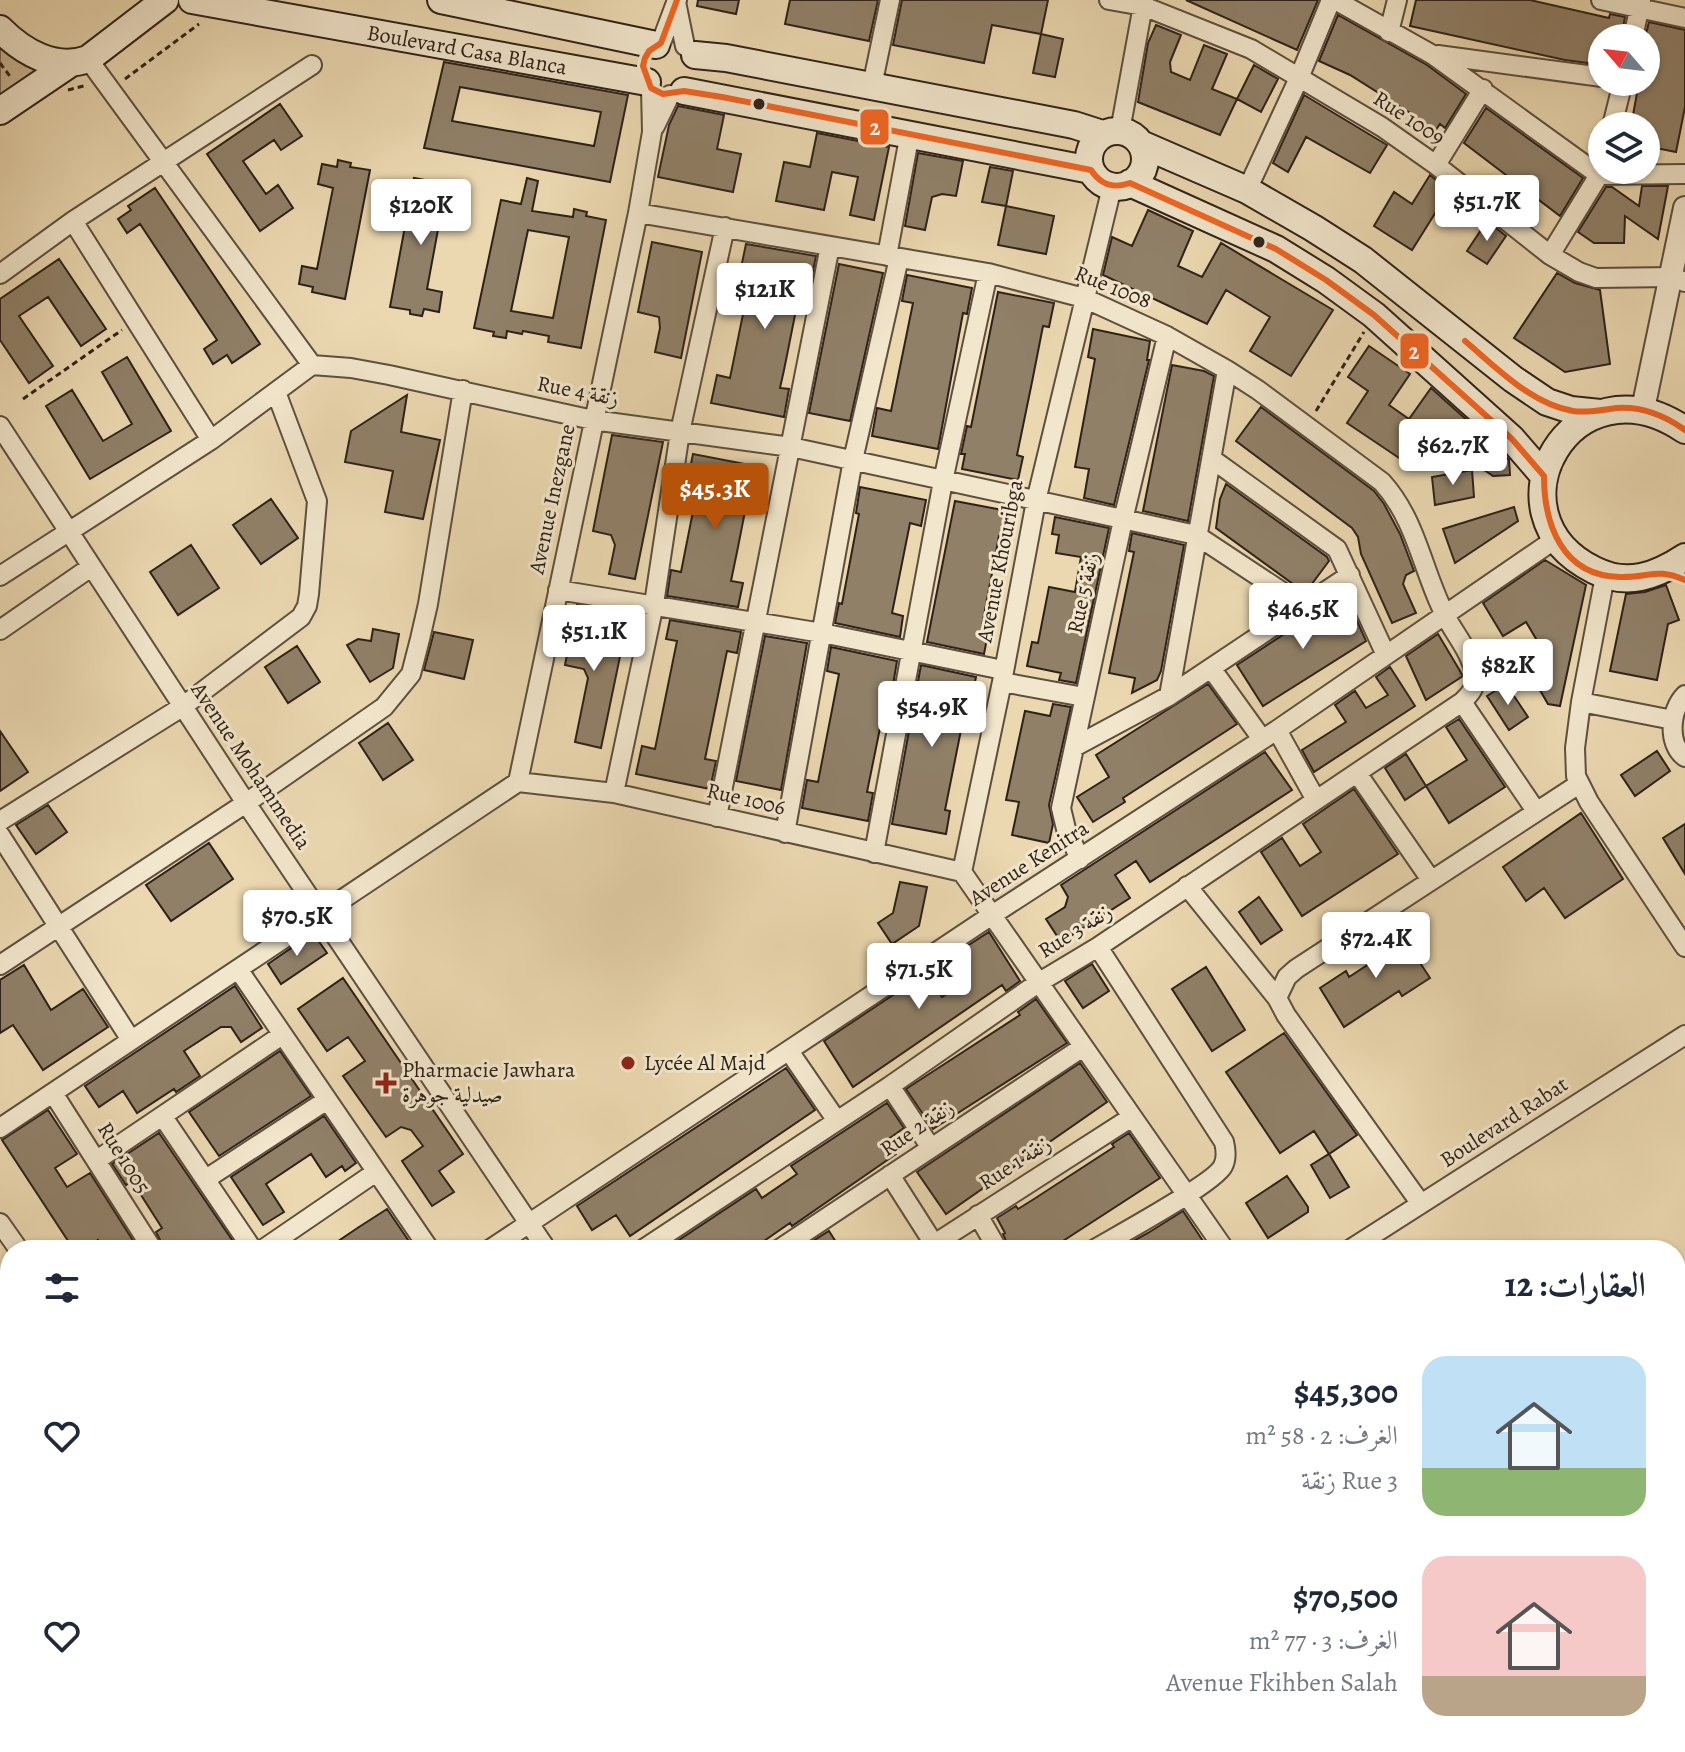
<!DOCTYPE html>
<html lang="ar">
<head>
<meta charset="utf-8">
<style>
	body { margin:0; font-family:Alegreya,Amiri,serif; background:#f6f6f7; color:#1f2937; direction:rtl; height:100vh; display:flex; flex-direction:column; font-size:30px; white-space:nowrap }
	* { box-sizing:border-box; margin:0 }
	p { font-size:26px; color:#747a83 }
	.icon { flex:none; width:44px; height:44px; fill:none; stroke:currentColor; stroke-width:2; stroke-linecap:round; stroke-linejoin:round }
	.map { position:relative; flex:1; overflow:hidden; direction:ltr }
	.sheet { position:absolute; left:0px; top:1240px; width:1686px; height:512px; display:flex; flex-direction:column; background:#fff; border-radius:32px 32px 0 0; box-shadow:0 2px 6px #0004; direction:rtl }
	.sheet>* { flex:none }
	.needle { width:52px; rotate:298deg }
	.controls { position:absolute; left:1588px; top:24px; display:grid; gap:16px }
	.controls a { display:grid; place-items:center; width:72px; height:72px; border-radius:50%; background:#fff; box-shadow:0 2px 6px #0004; font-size:40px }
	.price { position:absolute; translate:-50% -68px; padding:0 18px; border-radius:8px; background:#fff; color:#222; font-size:26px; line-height:52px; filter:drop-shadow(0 2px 4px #0008) }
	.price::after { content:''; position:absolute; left:50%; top:48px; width:24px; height:18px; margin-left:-12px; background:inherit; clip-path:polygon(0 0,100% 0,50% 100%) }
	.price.current { background:#b45309; color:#fff }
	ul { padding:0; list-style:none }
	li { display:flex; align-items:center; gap:24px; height:200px; padding:0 40px }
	li span { display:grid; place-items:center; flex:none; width:224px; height:160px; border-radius:24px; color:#555 }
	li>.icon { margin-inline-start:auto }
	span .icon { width:96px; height:96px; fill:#fffc; stroke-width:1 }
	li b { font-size:34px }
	h2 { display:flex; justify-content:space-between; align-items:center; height:96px; padding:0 40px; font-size:34px }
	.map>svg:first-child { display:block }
	.green { fill:#cbb997; stroke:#7c6d58; stroke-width:2 }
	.building { fill:#908068; stroke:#2e2119; stroke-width:2; fill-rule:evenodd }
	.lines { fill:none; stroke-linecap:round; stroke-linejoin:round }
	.service-casing { stroke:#5d4f3f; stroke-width:13 }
	.minor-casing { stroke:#5d4f3f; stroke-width:22 }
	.tertiary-casing { stroke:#5d4f3f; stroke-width:26 }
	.secondary-casing { stroke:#2e2119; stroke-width:30 }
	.trunk-casing { stroke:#2e2119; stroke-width:34 }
	.path { stroke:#2e2119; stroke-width:3; stroke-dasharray:6 4; stroke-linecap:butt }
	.service { stroke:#f2e6cc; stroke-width:9 }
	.minor { stroke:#f2e6cc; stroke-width:18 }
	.tertiary { stroke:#f2e6cc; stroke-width:22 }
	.secondary { stroke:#f2e6cc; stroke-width:26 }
	.trunk { stroke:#ebd8b1; stroke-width:30 }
	.bus-1-casing { stroke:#f2e6cc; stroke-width:12 }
	.bus-1 { stroke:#f26522; stroke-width:6 }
	.bus-dot { fill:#2e2119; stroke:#f2e6cc; stroke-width:3 }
	.poi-dot { fill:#8f2418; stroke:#f2e6cc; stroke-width:3 }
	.labels { text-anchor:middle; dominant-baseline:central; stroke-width:6; stroke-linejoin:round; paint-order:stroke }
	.street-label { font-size:22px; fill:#2e2119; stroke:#f2e6cc }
	.poi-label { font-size:22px; fill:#2e2119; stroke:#f2e6cc; text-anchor:start }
	.line-badge { stroke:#f2e6cc; stroke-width:3 }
	.badge-label { font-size:22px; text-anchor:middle; font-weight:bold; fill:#fff }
</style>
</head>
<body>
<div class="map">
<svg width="1685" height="1752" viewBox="0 0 1685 1752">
	<rect width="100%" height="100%" fill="#ebd8b1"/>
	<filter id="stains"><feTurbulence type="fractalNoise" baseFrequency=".0025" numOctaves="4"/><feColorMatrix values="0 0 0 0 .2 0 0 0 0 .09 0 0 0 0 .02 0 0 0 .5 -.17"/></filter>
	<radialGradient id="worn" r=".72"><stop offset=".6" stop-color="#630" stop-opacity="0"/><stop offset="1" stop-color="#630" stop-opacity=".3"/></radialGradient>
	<path class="green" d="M0 40 45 67 0 95Z"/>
	<path class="building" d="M698 0H739L736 14 697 6Z
		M790 0H878L869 41 785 24Z
		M902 0H1048L1041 34 992 25 984 63 893 45Z
		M1186 0H1318L1297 50Z
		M1416 0H1530L1609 18 1610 14 1625 17 1621 38H1602V65L1565 60 1410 26Z
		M1338 15 1427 65 1466 94 1445 128 1440 124 1435 131 1414 118 1415 116 1350 75 1319 61Z
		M1649 22 1685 30V107L1676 152 1646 146V126H1631L1639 82H1646L1648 38H1645Z
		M1156 25 1181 35 1170 62 1171 72 1190 80 1204 45 1227 54 1212 89 1237 99 1220 135 1138 102 1148 43Z
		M1041 34 1063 39 1055 77 1033 73Z
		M444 62 628 95 610 182 424 148ZM460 87 601 112 594 146 452 121Z
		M1254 65 1278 79 1261 112 1237 99Z
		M1304 95 1387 145 1370 173 1306 137 1288 172 1273 163Z
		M280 104 302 136 281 150 274 140 243 161 266 194 278 185 293 208 260 231 207 154Z
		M678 106 724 115 717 149 741 154 733 192 658 177 669 125Z
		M1486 108 1583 178 1560 216 1464 143Z
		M817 133 889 147 874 220 850 215 858 177 832 172 824 210 776 201 784 162 810 167Z
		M918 153 963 161 956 196 942 194 932 197 925 230 905 226Z
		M338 160 351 163 350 167 370 170 345 299 312 292 313 287 299 284 302 266 317 269 333 188 318 184 322 164 337 167Z
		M990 167 1013 171 1006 206 982 202Z
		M1430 175 1449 191 1412 250 1374 226 1394 192 1412 204Z
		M414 178 447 184 446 189 460 192 457 210 442 208 427 289 442 292 439 312 424 309 422 316 410 314V310L390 307Z
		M527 178 538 181 532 211 573 217 574 209 587 212 586 216 606 220 581 348 548 342 549 336 523 331 522 334 507 331 506 338 493 336 494 332 474 328 501 200 521 204ZM528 230 569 237 553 318 511 311Z
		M1642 186H1668L1658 239 1625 216 1624 243H1594L1578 232 1606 187H1612L1639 206Z
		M155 188 260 344 232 363 227 355 213 364 204 349 217 340 140 224 127 233 118 219 131 210 128 206Z
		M1006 206 1054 216 1046 254 998 245Z
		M1148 210 1193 231 1178 266 1202 277 1221 243 1333 310 1291 376 1250 351 1270 317 1226 290 1207 324 1103 275 1112 237 1132 246Z
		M1487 221 1506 236 1487 264 1467 251Z
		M652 242 702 252 681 358 655 352 660 328 659 317 638 312Z
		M746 244 816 256 811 281 802 280 784 370 780 388 789 389 784 417 711 403 717 375 730 378 752 270 741 268Z
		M59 259 106 329 81 346 48 297 19 316 53 366 29 383 0 340V299Z
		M839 264 883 273 850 421 809 413Z
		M1557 273 1575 283 1600 290 1610 364 1565 372 1514 338Z
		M907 275 972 288 967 314 963 313 938 449 872 436 877 408 891 411 913 303 902 301Z
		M998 292 1054 303 1049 327 1043 326 1032 382 1017 455 1023 457 1018 480 962 469 965 454H961L967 426 971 427Z
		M1093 329 1150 341 1147 360H1149L1114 505 1084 498 1089 469 1075 467 1095 359 1088 357Z
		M1369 346 1410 374 1389 405 1409 419 1431 388 1469 422 1452 447 1433 435 1411 466 1347 423 1368 391 1348 377Z
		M127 357 171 431 90 479 46 406 72 390 103 441 132 424 102 372Z
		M1172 365 1204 371 1214 376 1188 521 1143 511Z
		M407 395 401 432 440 440 423 519 385 512 393 471 345 462 351 431Z
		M1261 407 1374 491 1384 504 1400 534 1414 571 1406 575 1403 584 1416 613 1392 623 1361 554 1358 537 1352 528 1236 441Z
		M612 435 663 442 635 579 609 574 615 545 611 535 593 531Z
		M1496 446 1509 460 1510 475 1493 476 1468 459Z
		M693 454 765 468 760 493 749 491 738 547 731 581 743 583 738 607 667 596 671 570 681 572 699 481 688 479Z
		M1472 470 1474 497 1435 505 1432 477Z
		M1226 484 1327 557 1329 561 1308 589 1304 592 1216 528 1220 499Z
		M860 487 926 500 921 526 910 523 892 613 903 616 900 637 835 623 839 603 842 604 859 514 856 513Z
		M271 499 298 538 261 564 233 525Z
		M955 501 1013 512 1008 538 999 536 982 626 989 628 984 654 927 642Z
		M1514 507 1518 521 1455 563 1443 529Z
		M1055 517 1109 528 1076 683 1059 680 1061 673 1027 666 1032 642 1038 643 1049 587 1075 592 1081 557 1056 553 1059 535 1052 534Z
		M1132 533 1184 545 1161 671 1157 680 1132 693 1135 678 1109 673 1134 552 1129 551Z
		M191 545 219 588 178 615 150 572Z
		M1545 560 1586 585 1560 706 1548 704 1526 666 1545 654 1526 622 1503 636 1483 603Z
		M1666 585 1679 620 1668 624 1657 680 1610 671 1626 594 1645 592Z
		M1345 594 1366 641 1263 706 1237 665Z
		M577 605 601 609 597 634 623 642 601 748 575 742 588 678 584 669 565 665Z
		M670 620 741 632 737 653 727 651 705 759 716 761 710 789 636 774 642 746 655 749 677 641 666 639Z
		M373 629 399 634 393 668 370 682 347 645 358 639 371 641Z
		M434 632 473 640 464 679 424 670Z
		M1438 634 1463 676 1426 700 1406 656Z
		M765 636 807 643 781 790 736 781Z
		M297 646 320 682 288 703 265 667Z
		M831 647 897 661 893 685 889 684 867 792 873 793 868 821 802 808 807 780 818 782 839 674 827 671Z
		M921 665 976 677 971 701 967 700 945 810 950 811 946 834 892 824Z
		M1390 667 1415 706 1314 772 1302 750 1346 722 1335 705 1355 691 1366 708 1388 695 1376 677Z
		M1208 684 1237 724 1123 798 1125 802 1093 822 1077 797 1109 777 1096 755Z
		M1506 684 1528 717 1509 730 1487 696Z
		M1053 704 1071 707 1049 805 1053 824 1049 843 1012 835 1019 802 1006 800 1025 711 1050 716Z
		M1459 719 1505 787 1449 823 1426 786 1467 760 1446 727Z
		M388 723 413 760 383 780 359 743Z
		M0 731 28 772 0 791Z
		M1657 751 1670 771 1635 796 1621 775Z
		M1265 752 1292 790 1150 882 1136 861 1115 875 1130 898 1061 942 1046 919 1065 907 1068 897 1061 885Z
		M1406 754 1426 786 1405 800 1385 768Z
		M1354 789 1398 854 1302 916 1261 852 1282 838 1300 866 1321 852 1303 824Z
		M48 805 67 832 36 854 16 825Z
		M1581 813 1623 879 1565 918 1544 888 1526 901 1503 867Z
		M1685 824V874L1663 838Z
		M209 843 233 879 171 921 146 885Z
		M900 882 927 887 919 926 892 944 878 923 893 913Z
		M1259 897 1282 930 1261 944 1239 912Z
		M1399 931 1430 978 1402 996 1399 991 1344 1027 1320 988 1346 971 1349 977 1378 958 1372 949Z
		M989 932 1020 981 1006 991 1002 985 853 1087 824 1041 926 973 942 997 961 984 947 959Z
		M313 933 327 953 281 984 268 964Z
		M1092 964 1109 991 1083 1008 1065 981Z
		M24 965 51 1010 83 989 108 1027 43 1070 13 1025 0 1033V980Z
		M1206 967 1245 1030 1212 1051 1172 989Z
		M343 978 463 1154 439 1171 454 1192 432 1206 402 1161 423 1146 411 1130 401 1127 386 1137 343 1076 365 1061 348 1037 327 1051 298 1009Z
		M235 986 262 1028 241 1042 231 1027H221L184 1051 200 1076 176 1092 174 1089 137 1113 123 1091 99 1107 85 1086Z
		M1036 999 1067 1043 933 1129 906 1089 1020 1015 1018 1012Z
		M1284 1033 1357 1135 1329 1154 1314 1131 1280 1153 1226 1072Z
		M280 1051 311 1096 219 1156 189 1112Z
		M1080 1063 1107 1102 946 1214 917 1172Z
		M786 1068 815 1110 630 1236 616 1215 592 1230 577 1206Z
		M887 1103 904 1128 887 1140 896 1154 792 1226 790 1223 751 1250H664L756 1189 762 1198 797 1174 791 1166Z
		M48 1110 77 1154 55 1168 67 1187 90 1173 139 1250H104L98 1240 82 1250H74L2 1140Z
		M324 1116 356 1163 345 1171 342 1166 326 1177 311 1154 266 1184 284 1212 263 1225 231 1177Z
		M159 1133 239 1250H165L156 1232 162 1228 132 1181 126 1185 112 1164Z
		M1129 1133 1160 1178 1049 1250H1010L1003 1234 1005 1233 997 1218 1016 1206 1018 1209 1034 1199 1114 1147 1112 1144Z
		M1329 1154 1349 1187 1330 1198 1311 1165Z
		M1287 1176 1308 1207V1212L1268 1238 1246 1203Z
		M387 1209 415 1250H325L359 1227Z
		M1183 1211 1209 1250H1117L1148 1233Z
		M829 1231 841 1250H808L805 1246Z"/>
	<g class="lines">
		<g class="service-casing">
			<path id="service" d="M0 1667 10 1661
				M141 1742 148 1752"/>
		</g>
		<g class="minor-casing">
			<path id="minor" d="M1109 0 1143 6 1251 49 1382 127 1436 165 1550 255 1579 272 1596 278 1672 277 1685 282
				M1335 0 1433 55 1599 175 1685 174
				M1601 0 1685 18
				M676 2 685 46
				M1389 32 1397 0
				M1633 38 1641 0
				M661 43 677 0
				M1438 55 1602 77
				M88 59 312 365
				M872 86 890 0
				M655 126 670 95
				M1612 126 1623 82
				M1120 131 1144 0
				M1436 165 1483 89
				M1112 187 1036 501 1002 682 962 872 1225 1250
				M1247 190 1299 78 1331 0
				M638 213 988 273 1084 298 1167 336 1227 370 1258 390 1382 482C1417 521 1422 570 1445 615 1455 635 1472 653 1475 676 1476 688 1470 694 1462 702L1098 947 1038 983 890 1086 642 1250
				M73 221 211 440
				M1550 255 1599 175 1601 167
				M887 256 910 133
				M0 274 73 221 312 65
				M0 426 246 803 547 1250
				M1212 459 1337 549 1385 653
				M0 576 211 440 312 365 351 368 389 375 593 420 791 447 1196 535 1305 607
				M1605 576 1581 702 1575 748 1576 776 1589 802 1685 947
				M558 590 822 633 1003 670
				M0 630 91 567
				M1211 668 1262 739
				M1002 682 1084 697
				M1685 695C1670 710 1667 744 1685 757
				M1169 696 1227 370
				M1462 702 1536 811
				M1581 702 1673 720
				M1277 730 1316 800
				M1076 746 1169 696 1350 575
				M1357 773 1431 880
				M518 782 638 213 652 132 651 88
				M518 782 614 793 962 872
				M614 793 654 604 680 432 725 227
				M717 817 830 246
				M0 821 182 707 301 617 307 606 309 594 317 501 276 392
				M785 833 853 460 899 258
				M0 835 131 1040
				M874 853 943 481 988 273
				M1080 859 1066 829 1061 808 1123 520 1167 336
				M1187 886 1277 998
				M0 965 246 803 384 707 411 674 420 639 428 604 463 390
				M238 969 430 1250
				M789 1051 837 1121
				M890 1086 931 1148
				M53 1093 153 1250
				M163 1117 253 1250
				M0 1128 518 782
				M97 1160 282 1035
				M890 1175 934 1244
				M206 1179 327 1100
				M1421 1204 1286 1015 1277 998 1287 977 1296 969 1579 784
				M978 1215 998 1250
				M0 1223 19 1250
				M262 1250 376 1172
				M489 1250 992 915 1277 730 1554 540
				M778 1250 1083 1047
				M925 1250 1132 1117
				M1093 1250C1115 1237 1215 1183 1223 1166 1227 1158 1226 1150 1224 1142L1098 947
				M1349 1250 1685 1035
				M0 1570 10 1563
				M348 1742 354 1752
				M872 1742 878 1752
				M564 1752 579 1742"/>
		</g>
		<g class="tertiary-casing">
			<path id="tertiary" d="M1643 409 1685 208"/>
		</g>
		<g class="secondary-casing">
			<path id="secondary" d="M192 0 647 82
				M441 0 656 45
				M0 29C23 52 55 71 88 59L165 0
				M695 55 726 58 1074 125 1102 134
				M684 91 1091 170
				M0 111 71 63
				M1089 159a28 28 0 1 1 56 0a28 28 0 1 1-56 0Z
				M1141 144 1247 190 1313 228 1363 260 1513 379 1547 402 1571 410 1600 413
				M1130 183 1276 249 1326 280 1374 315 1512 439 1544 476
				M1685 430C1573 353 1481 514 1594 570 1627 587 1656 576 1685 557"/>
		</g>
		<g class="trunk-casing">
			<path id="trunk" d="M1676 1730 1685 1724
				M1639 1752 1656 1742"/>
		</g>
		<path class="path" d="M0 63 12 79
			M125 79 199 24
			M68 90 87 85
			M23 399 122 330
			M1316 411 1364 332"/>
		<use href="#service" class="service"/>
		<use href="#minor" class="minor"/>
		<use href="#tertiary" class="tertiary"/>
		<use href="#secondary" class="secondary"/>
		<use href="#trunk" class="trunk"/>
		<g class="bus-1-casing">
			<path id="bus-1" d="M677 0 661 43 649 51 645 58 643 66 651 88 663 94 684 91 722 97 1091 170C1101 185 1113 189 1130 183L1276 249 1326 280 1374 315 1512 439 1544 476C1544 524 1562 576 1620 577 1650 578 1656 567 1685 580
				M1465 341C1496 367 1531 404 1573 411 1587 413 1602 410 1616 408 1642 406 1664 415 1685 430"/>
		</g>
		<use href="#bus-1" class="bus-1"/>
	</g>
	<g class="bus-dot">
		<circle cx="759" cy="104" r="7"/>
		<circle cx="1259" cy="242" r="7"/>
	</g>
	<g class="poi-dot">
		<circle cx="628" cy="1063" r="8"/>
		<path d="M382 1071h8v8h8v8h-8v8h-8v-8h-8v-8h8z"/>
	</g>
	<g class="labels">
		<g class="street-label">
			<text transform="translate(467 50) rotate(10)">Boulevard Casa Blanca</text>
			<text transform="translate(1409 118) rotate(33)">Rue 1009</text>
			<text transform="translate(1113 287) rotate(22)">Rue 1008</text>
			<text transform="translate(578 391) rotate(11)">Rue 4 زنقة</text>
			<text transform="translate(552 499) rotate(-78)">Avenue Inezgane</text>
			<text transform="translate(1000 561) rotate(-79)">Avenue Khouribga</text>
			<text transform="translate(1083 593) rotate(-78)">Rue 5 زنقة</text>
			<text transform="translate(251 766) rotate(56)">Avenue Mohammedia</text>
			<text transform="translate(746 799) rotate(13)">Rue 1006</text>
			<text transform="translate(1029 863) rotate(-33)">Avenue Kenitra</text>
			<text transform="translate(1075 931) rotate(-32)">Rue 3 زنقة</text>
			<text transform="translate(1504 1122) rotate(-33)">Boulevard Rabat</text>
			<text transform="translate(917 1128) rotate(-34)">Rue 2 زنقة</text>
			<text transform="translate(124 1158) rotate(58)">Rue 1005</text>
			<text transform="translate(1015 1163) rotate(-33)">Rue 1 زنقة</text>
		</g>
		<g class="poi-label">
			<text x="644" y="1063">Lycée Al Majd</text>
			<text x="402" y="1070">Pharmacie Jawhara<tspan x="402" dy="25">صيدلية جوهرة</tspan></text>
		</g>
	</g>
	<g class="line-badge">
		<rect x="859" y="108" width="31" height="38" rx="8" fill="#f26522"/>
		<rect x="1399" y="332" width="31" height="38" rx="8" fill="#f26522"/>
	</g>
	<g class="badge-label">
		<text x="875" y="135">2</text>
		<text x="1414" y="359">2</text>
	</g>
	<rect width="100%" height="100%" filter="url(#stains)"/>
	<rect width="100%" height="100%" fill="url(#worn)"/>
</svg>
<div class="controls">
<a><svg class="needle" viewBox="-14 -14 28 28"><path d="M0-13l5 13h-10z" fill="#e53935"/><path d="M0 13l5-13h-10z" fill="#747a83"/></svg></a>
<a><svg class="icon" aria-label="layers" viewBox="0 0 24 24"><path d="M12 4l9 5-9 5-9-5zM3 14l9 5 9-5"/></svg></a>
</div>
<b class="price" style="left:1487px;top:243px">$51.7K</b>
<b class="price" style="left:421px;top:247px">$120K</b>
<b class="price" style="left:765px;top:331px">$121K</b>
<b class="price" style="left:1453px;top:487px">$62.7K</b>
<b class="price current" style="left:715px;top:531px">$45.3K</b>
<b class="price" style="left:1303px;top:651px">$46.5K</b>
<b class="price" style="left:594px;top:673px">$51.1K</b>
<b class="price" style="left:1508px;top:707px">$82K</b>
<b class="price" style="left:932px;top:749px">$54.9K</b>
<b class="price" style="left:297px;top:958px">$70.5K</b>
<b class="price" style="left:1376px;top:980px">$72.4K</b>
<b class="price" style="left:919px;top:1011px">$71.5K</b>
<section class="sheet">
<h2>العقارات: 12<svg class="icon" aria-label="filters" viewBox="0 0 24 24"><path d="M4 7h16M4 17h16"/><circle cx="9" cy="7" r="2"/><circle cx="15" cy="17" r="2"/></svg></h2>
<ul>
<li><span style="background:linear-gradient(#bfe0f5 70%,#8fb573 0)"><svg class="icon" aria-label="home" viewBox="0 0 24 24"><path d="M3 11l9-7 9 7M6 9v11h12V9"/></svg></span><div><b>$45,300</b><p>الغرف: 2 · 58 m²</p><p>Rue 3 زنقة</p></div><svg class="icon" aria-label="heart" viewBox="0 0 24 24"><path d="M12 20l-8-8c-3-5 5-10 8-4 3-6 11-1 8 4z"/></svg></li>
<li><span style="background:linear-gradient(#f6c9c9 75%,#b9a48a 0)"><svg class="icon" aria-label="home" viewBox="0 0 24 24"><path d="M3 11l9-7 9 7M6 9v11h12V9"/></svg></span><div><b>$70,500</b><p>الغرف: 3 · 77 m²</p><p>Avenue Fkihben Salah</p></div><svg class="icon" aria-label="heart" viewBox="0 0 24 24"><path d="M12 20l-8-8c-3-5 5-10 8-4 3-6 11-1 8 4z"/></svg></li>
</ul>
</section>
</div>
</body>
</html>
